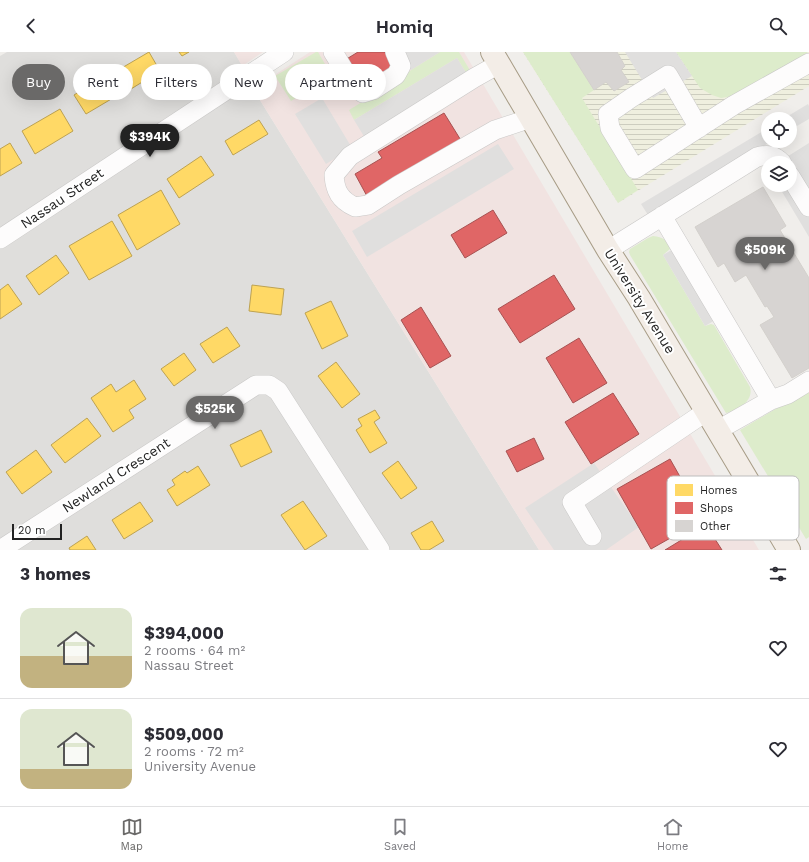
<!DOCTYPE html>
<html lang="en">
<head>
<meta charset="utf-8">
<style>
	body { margin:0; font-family:"Work Sans",sans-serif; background:#f2f2f3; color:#2b2b33; height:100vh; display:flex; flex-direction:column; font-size:15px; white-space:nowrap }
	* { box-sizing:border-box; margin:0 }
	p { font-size:13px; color:#7c7c81 }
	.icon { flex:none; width:22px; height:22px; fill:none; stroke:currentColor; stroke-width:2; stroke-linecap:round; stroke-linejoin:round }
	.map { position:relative; height:498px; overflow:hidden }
	.details { display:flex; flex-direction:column; background:#fff; flex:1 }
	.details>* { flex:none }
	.banner { position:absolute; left:12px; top:12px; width:400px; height:36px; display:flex; gap:8px }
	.controls { position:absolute; left:761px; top:60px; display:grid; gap:8px }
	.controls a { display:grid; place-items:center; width:36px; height:36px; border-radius:50%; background:#fff; box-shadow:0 4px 16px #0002; font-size:20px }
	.scale { position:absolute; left:12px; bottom:10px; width:50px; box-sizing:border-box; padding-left:4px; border:2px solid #222; border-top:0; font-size:11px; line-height:14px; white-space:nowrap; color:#222; -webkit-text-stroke:3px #fff; paint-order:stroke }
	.price { position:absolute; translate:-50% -34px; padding:0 9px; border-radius:14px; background:#6a6968; color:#fff; font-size:13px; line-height:26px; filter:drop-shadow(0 1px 2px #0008) }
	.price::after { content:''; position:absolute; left:50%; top:24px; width:12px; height:9px; margin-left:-6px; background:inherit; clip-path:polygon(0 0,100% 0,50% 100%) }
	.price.on { background:#222; color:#fff }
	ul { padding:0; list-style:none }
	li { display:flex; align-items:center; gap:12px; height:100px; padding:0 20px }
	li+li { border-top:1px solid #e1e1e2 }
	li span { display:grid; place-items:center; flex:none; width:112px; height:80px; border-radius:12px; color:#555 }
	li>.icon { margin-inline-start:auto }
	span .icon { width:48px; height:48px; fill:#fffc; stroke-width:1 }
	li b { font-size:17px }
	h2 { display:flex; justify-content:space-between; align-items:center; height:48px; padding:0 20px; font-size:17px }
	.tag { padding:0 14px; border-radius:18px; background:#fff; box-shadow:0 4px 16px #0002; font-size:14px; line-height:36px }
	.tag.on { background:#6a6968; color:#fff }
	header { display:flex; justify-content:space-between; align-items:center; height:52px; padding:0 20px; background:#fff; font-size:18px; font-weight:600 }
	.dock { display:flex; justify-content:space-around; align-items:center; height:56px; border-top:1px solid #e1e1e2; background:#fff; font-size:11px; color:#7c7c81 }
	.dock a { display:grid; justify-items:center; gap:2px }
	.dock .on { color:#6a6968 }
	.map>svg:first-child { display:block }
	.residential { fill:#dfdedc }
	.commercial { fill:#f1e3e1 }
	.farmland { fill:url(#farmland-rules) }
	.grass { fill:#ddeccb }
	.parking { fill:#e0dfde }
	.homes { fill:#ffd966; stroke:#bda252 }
	.shops { fill:#e06666; stroke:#a75252 }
	.building { fill:#d7d4d2; stroke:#d3d0cc }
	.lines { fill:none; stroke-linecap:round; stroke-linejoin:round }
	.minor-casing { stroke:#c9c8c7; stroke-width:20 }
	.major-casing { stroke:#a79c86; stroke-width:24 }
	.minor { stroke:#fdfcfc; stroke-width:19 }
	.major { stroke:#f3ede7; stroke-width:22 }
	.labels { text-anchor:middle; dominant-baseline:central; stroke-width:4; stroke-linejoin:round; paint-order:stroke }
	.street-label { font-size:14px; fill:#222; stroke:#fff }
	.key { fill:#fff; stroke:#bdbdbd; stroke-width:1 }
	.key-label { font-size:11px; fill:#222 }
</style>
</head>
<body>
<header><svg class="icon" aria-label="back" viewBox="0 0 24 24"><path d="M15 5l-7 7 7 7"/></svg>Homiq<svg class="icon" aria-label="search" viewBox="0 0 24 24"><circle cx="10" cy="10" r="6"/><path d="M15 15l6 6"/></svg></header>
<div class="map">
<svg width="809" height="498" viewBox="0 0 809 498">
	<defs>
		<pattern id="farmland-rules" width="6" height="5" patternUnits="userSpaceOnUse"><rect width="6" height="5" fill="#efefdf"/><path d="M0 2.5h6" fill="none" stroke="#cdcdbf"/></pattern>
	</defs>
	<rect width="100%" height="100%" fill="#f0eeeb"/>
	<path class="residential" d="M7 0H234L247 21 253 37 539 498H0V4Z"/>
	<path class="commercial" d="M234 0H263L242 14Z
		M310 0H464L759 498H539L253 37Z"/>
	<path class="farmland" d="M523 0H809V34L618 151Z"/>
	<path class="grass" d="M316 0H318L332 24 291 49 275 24Z
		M440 0H459L471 20 468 24 457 6 354 68 349 58 403 25 411 18Z
		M523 0H570L594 38 582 46 638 138 618 151Z
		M676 0H808L793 10 733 44 721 46 712 43 700 36Z
		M653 184C663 185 668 188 670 197L663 203 705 274 711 272 714 273 750 335C754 348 739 359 726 361L630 203 629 200 630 197 648 186Z
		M809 337V485L806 487 740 378Z"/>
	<path class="parking" d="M400 0H440L411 18Z
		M625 0H676L692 24 653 46Z
		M457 6 468 24 365 86 354 68Z
		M322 46 352 96 326 112 295 62Z
		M808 52 809 54V67L790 78V67H783Z
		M768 76V89H772L648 163 641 152Z
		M809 91V185L778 133H790L777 111Z
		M498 92 514 117 367 205 352 179Z
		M675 196 717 267 705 274 663 203Z
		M594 411 639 475 606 498H554L525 456Z"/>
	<path class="homes" d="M149 0 160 19 131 37 120 17Z
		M179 0H189L182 4Z
		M101 26 113 46 86 62 74 43Z
		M60 57 73 79 35 102 22 79Z
		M259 68 268 82 233 103 225 89Z
		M10 91 22 111 0 124V97Z
		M201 104 214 123 179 146 167 127Z
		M161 138 180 172 137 198 118 163Z
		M112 169 132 204 89 228 69 194Z
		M56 203 69 221 39 243 26 224Z
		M8 232 22 252 0 267V238Z
		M252 233 284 237 281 263 249 259Z
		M331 249 348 284 322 297 305 261Z
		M227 275 240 294 213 311 200 292Z
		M184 301 196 318 174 334 161 317Z
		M336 310 360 342 342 356 318 324Z
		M134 328 146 347 129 358 134 366 113 380 91 346 111 332 116 340Z
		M375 358 380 366 374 370 387 391 370 401 356 378 362 374 358 367Z
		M87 366 101 384 65 411 51 393Z
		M261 378 272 400 241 415 230 393Z
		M36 398 52 420 22 442 6 420Z
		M398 409 417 436 401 447 382 421Z
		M198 414 210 433 177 454 167 438 175 433 172 428 185 419 187 421Z
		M303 449 327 484 305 498 281 463Z
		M140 450 153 469 124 487 112 468Z
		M432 469 444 489 429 498H421L411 481Z
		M87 484 96 498H70L69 496Z"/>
	<path class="shops" d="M358 0H385L395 16 363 36 345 8Z
		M444 61 462 90 368 146 355 122 382 106 378 100Z
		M493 158 507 181 465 206 451 183Z
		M554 223 575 257 520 291 498 257Z
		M421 255 451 304 430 316 401 268Z
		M579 286 607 331 573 351 546 306Z
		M613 341 639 382 591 412 565 370Z
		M534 386 544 407 517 420 506 399Z
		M670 407 704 467 651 497 617 437Z
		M706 473 722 498H665Z"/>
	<path class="building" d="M570 0H617L625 14 621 18 629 30 614 39 606 30 594 38Z
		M763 135 786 174 780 178 809 226V316L792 326 760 273 774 265 767 254 765 255 746 223 735 230 724 211 718 215 695 175Z"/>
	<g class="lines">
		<g class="minor-casing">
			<path id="minor" d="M333 0C341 12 351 34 363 41L373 38 396 23 401 14 395 0
				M499 12 474 26 350 104 334 123C335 139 340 148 355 155L368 153 399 133 495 78 531 66
				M699 76 668 23 631 46 608 62 610 76 635 117 734 53 809 11
				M790 124 809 155
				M662 164 771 348
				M0 187 284 0
				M608 198 757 105C768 102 774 103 782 111
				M718 378 771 348 788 342 809 329
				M592 484 572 450 707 359
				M0 498 256 333H269L278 339 380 498"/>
		</g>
		<g class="major-casing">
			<path id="major" d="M492 0 608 198 639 246 789 498"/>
		</g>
		<use href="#minor" class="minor"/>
		<use href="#major" class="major"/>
	</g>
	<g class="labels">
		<g class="street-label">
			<text transform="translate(62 146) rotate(-34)">Nassau Street</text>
			<text transform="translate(640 249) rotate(58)">University Avenue</text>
			<text transform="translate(116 423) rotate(-33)">Newland Crescent</text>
		</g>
	</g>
	<rect x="667" y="424" width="132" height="64" rx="6" class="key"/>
	<rect x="675" y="432" width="18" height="12" fill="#ffd966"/>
	<rect x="675" y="450" width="18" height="12" fill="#e06666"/>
	<rect x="675" y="468" width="18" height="12" fill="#d7d4d2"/>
	<g class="key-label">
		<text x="700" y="442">Homes</text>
		<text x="700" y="460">Shops</text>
		<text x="700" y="478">Other</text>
	</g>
</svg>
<div class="controls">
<a><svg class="icon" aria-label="locate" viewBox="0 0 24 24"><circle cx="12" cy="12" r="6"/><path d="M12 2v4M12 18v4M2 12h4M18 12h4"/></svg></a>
<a><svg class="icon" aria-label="layers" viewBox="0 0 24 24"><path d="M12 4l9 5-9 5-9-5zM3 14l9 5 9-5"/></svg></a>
</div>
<div class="scale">20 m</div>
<b class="price on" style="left:150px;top:106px">$394K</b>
<b class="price" style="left:765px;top:219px">$509K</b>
<b class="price" style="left:215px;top:378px">$525K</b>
<div class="banner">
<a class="tag on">Buy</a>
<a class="tag">Rent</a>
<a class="tag">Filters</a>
<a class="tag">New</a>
<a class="tag">Apartment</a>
</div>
</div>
<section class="details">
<h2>3 homes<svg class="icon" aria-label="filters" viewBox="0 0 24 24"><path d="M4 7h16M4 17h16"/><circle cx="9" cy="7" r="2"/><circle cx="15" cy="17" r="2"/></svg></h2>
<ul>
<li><span style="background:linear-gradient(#dfe7d0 60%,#c2b280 0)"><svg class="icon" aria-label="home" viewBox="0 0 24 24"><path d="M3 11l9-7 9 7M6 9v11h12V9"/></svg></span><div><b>$394,000</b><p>2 rooms · 64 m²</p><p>Nassau Street</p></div><svg class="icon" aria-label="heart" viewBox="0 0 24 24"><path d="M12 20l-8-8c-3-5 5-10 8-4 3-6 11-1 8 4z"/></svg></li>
<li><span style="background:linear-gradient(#dfe7d0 75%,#c2b280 0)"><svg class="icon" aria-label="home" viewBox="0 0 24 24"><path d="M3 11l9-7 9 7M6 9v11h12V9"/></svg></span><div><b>$509,000</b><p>2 rooms · 72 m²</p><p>University Avenue</p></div><svg class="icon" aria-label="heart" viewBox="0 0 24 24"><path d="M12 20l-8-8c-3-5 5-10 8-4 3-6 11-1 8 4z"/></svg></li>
</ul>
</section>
<nav class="dock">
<a class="on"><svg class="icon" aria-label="map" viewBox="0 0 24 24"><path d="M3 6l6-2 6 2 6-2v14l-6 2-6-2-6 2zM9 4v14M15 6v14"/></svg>Map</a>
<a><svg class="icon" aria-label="saved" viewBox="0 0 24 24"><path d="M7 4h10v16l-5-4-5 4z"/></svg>Saved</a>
<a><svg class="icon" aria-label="home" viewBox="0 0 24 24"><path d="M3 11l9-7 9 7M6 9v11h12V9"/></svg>Home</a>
</nav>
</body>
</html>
